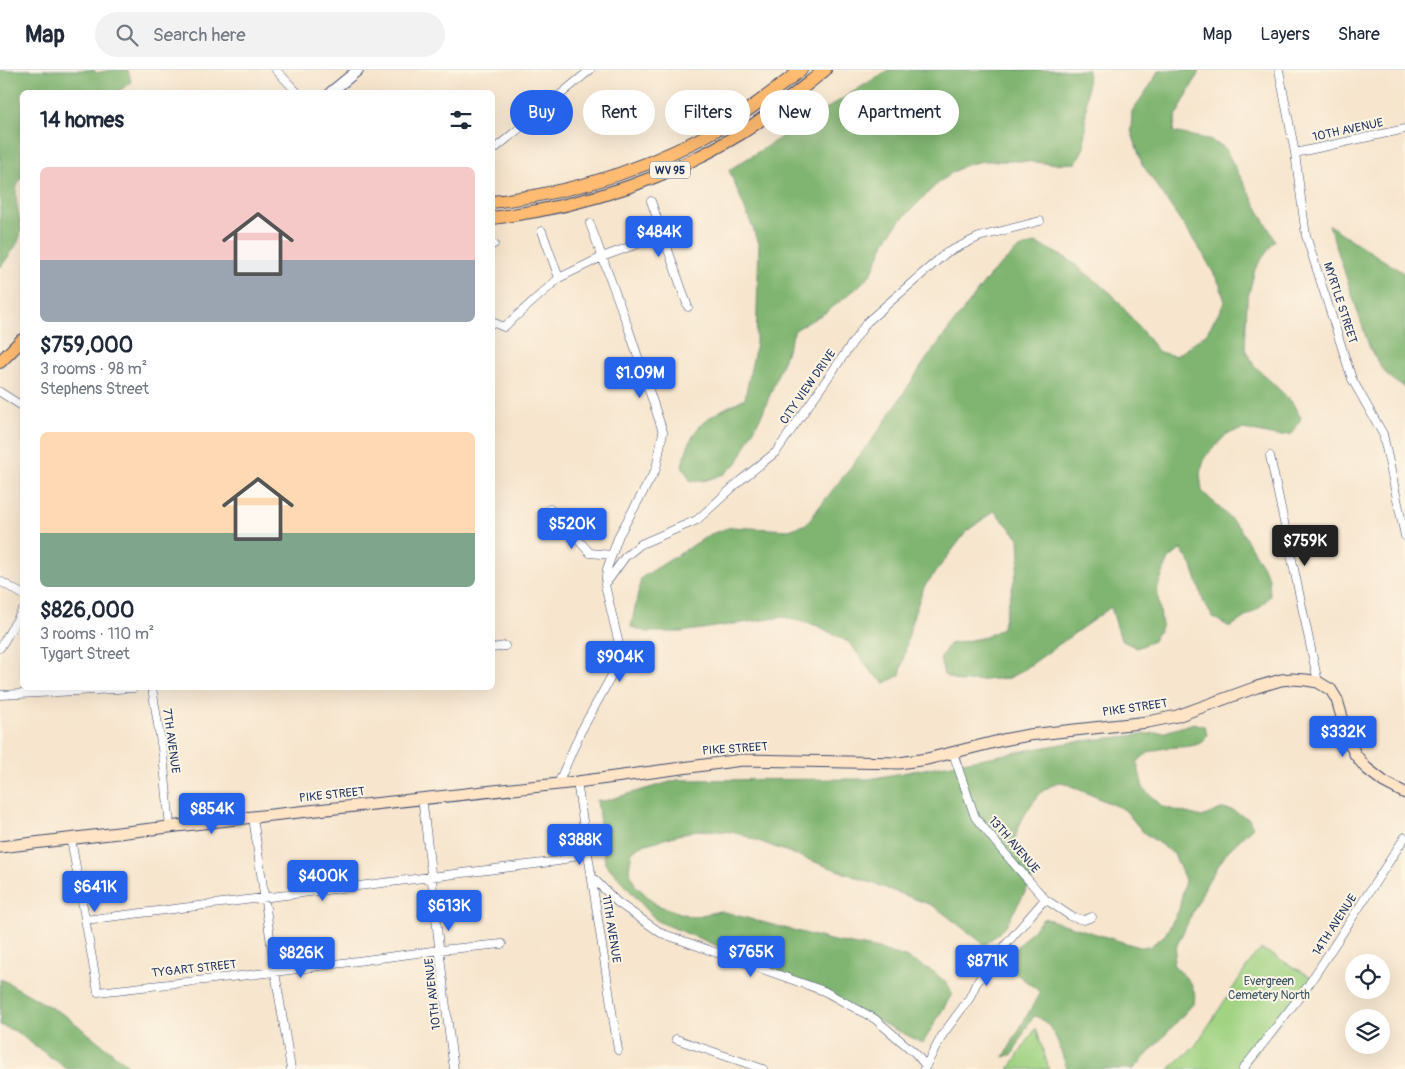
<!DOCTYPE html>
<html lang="en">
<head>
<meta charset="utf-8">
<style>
	body { margin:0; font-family:Pangolin,sans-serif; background:#f2f2f3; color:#1f2937; height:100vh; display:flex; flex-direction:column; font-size:19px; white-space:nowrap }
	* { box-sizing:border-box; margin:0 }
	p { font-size:16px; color:#747a83 }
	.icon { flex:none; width:28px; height:28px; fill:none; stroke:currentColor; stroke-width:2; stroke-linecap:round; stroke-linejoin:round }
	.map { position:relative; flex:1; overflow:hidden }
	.panel { position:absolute; left:20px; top:20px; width:475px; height:600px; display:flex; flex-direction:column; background:#fff; border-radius:8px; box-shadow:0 5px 20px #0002 }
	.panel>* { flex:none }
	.hud { position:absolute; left:510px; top:20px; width:475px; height:45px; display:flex; gap:10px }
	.controls { position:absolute; left:1345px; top:884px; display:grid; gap:10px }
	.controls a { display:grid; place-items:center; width:45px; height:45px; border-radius:50%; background:#fff; box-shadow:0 5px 20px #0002; font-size:25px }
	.price { position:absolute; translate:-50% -42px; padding:0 11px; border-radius:5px; background:#2563eb; color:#fff; font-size:16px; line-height:32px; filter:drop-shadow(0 1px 2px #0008) }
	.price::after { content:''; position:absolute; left:50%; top:30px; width:15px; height:11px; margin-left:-8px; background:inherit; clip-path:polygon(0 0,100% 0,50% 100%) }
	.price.selected { background:#222; color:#fff }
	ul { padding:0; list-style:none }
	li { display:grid; align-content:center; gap:10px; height:265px; padding:0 20px }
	li span { display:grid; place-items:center; height:155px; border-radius:8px; color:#555 }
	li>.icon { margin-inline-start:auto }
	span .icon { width:90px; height:90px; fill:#fffc; stroke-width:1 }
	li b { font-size:21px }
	h2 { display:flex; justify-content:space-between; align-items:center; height:60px; padding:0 20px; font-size:21px }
	.chip { padding:0 18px; border-radius:22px; background:#fff; box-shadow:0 5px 20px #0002; font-size:18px; line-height:45px }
	.chip.selected { background:#2563eb; color:#fff }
	header { display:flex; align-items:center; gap:30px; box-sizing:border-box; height:70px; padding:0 25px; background:#fff; border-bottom:1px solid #e0e1e3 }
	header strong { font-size:24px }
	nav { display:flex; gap:28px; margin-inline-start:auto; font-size:18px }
	.search { width:350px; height:45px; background:#f2f2f3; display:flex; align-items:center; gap:12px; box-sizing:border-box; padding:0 18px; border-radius:28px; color:#747a83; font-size:19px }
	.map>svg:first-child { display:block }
	.green { fill:#a1d383; stroke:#5e8170 }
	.forest { fill:#80b571; stroke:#4e7268 }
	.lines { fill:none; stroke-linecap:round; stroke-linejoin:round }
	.minor-casing { stroke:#3c4a6f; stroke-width:9 }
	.tertiary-casing { stroke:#3c4a6f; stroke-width:12 }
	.secondary-casing { stroke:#3c4a6f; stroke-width:13 }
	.primary-casing { stroke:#3c4a6f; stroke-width:14 }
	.minor { stroke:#fff; stroke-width:8 }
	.tertiary { stroke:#fff; stroke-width:10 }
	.secondary { stroke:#ffe4c6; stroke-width:11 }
	.primary { stroke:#febb71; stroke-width:12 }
	.labels { text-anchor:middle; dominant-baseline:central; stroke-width:4; stroke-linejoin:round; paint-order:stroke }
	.shield { fill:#fcf5e5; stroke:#5e6a86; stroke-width:1 }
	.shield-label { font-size:11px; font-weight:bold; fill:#1b2f5e }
	.street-label { font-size:12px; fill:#1b2f5e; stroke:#fcf5e5 }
	.park-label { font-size:12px; fill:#3c5867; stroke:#fcf5e5 }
</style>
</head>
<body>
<header>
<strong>Map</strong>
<div class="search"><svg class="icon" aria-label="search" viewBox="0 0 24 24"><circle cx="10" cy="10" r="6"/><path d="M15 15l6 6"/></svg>Search here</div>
<nav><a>Map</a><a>Layers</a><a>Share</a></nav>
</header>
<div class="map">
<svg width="1405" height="999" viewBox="0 0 1405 999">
	<rect width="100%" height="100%" fill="#fcf5e5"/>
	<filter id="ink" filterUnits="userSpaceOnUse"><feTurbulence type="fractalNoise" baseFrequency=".02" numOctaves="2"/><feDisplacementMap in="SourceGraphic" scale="10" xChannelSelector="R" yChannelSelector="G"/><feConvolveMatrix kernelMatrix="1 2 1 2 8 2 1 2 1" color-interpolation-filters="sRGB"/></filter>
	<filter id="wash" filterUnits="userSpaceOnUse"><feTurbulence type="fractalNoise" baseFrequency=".0096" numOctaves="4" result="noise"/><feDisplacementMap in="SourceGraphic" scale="20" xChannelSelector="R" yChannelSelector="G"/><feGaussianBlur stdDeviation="1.12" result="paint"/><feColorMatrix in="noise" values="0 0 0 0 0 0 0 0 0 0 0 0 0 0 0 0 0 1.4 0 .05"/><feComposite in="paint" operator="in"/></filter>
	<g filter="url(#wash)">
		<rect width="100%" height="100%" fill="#f7e5cd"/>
		<path class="green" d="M1262 879 1313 908 1243 999H1169L1195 976 1254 886Z
			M1036 958 1049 999H1009Z"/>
		<path class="forest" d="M0 0H94L96 3 111 0H128L131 12 118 22H22V107C9 123 21 142 21 160 21 173 7 188 0 198Z
			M888 0H1088L1084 77 1076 93 1058 94 1021 91H983L965 95 950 104 935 116 898 153 886 170 871 204 858 217 828 241 795 260 764 340 737 393 724 404 707 410 691 412 682 395C695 349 706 349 745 328L756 274 759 173 729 100Z
			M1158 0H1200L1176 46 1173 62 1207 69 1224 77 1275 170 1255 199 1247 231 1245 279 1254 295 1292 332 1301 348 1292 364 1276 366 1243 359 1227 364 1205 387 1200 404 1202 421 1239 457 1269 508 1270 526 1259 538 1230 557 1214 548 1204 533 1192 496 1181 479 1169 489 1162 505 1157 520 1162 555 1153 571 1137 578 1121 570 1111 537 1025 599 1009 608 959 612 944 605 940 589 949 574 986 567 1002 558 1020 488 1019 468 994 441 967 461 924 517 912 550 900 605 885 613 871 602 850 573 818 556 783 547 681 562H647L631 557 641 508 711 464 731 457 789 460 806 454 878 362 927 288 990 205 1018 179 1036 173 1068 189 1112 224 1159 282 1176 286 1206 264 1225 232 1220 215 1203 184 1142 94 1131 60 1132 41 1154 10Z
			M1329 155 1405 204V317C1388 311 1379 294 1370 279Z
			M1194 653 1204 656 1207 664C1206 666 1205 669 1203 671 1190 683 1154 669 1137 693L1143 718 1163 737 1202 747 1221 739 1232 740 1249 749 1253 757 1228 781 1208 811 1177 875 1173 894C1184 907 1198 915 1194 933L1134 999H1067C1060 980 1056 954 1035 946L1029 952 1013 984 1004 987 1040 922 1018 905 995 900 1044 848 1139 877H1149L1165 865 1179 840 1185 810 1174 784 1143 762 1125 740 1062 712C1054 714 1045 718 1039 725 1029 736 1010 765 1016 781 1020 788 1029 796 1034 802L1032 810 1005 857 985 875 934 836 734 762 696 760 639 776 632 782 629 799 635 815 657 835 692 847 720 841 834 871 875 878 905 887 934 902 949 916 952 924 923 973 754 891 657 851 605 793 597 730 604 731 677 710 869 709 1073 672 1165 662Z
			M0 909 5 911 66 946 133 999H67L15 961 0 955Z"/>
	</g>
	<g filter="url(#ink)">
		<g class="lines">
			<g class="minor-casing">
				<path id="minor" d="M276 0 297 22
					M1279 0 1295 83 1306 166 1352 309 1383 364 1405 466
					M492 81 590 0
					M1295 83 1405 59
					M651 131 688 237
					M542 161 559 208
					M492 175 494 174
					M492 252 504 257 559 208 602 187 662 165
					M0 322 22 336
					M1270 386 1318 612
					M550 439 590 483 612 485
					M0 511 22 524
					M607 512 625 487 641 474 697 450 741 410 776 382 867 252 946 183 979 167 1040 151
					M0 578 22 541
					M492 578 505 576
					M152 618 163 685 170 757
					M0 625 134 618
					M953 683 975 747 1001 779 1045 829 1072 847 1084 850 1092 847
					M577 712 618 980
					M558 714 580 663 622 587 605 515 607 499 619 465 656 399 663 362 628 257 590 154
					M422 728C434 818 441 909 454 999
					M253 747 275 902 291 999
					M71 769 98 922 275 902 440 880 502 874
					M592 807 617 832 661 863 824 921 875 949 915 983 926 996
					M85 850 559 791 582 783 587 778
					M676 969 763 999
					M924 999 943 964 969 929 976 914 996 886 1045 829
					M1243 999 1305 920 1405 767"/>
			</g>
			<g class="tertiary-casing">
				<path id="tertiary" d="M331 22 358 0"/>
			</g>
			<g class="secondary-casing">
				<path id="secondary" d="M0 777 253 747 577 712 742 690 899 693 927 689 1003 670 1029 665 1148 652 1177 646 1257 617 1281 610 1292 609 1306 610 1318 612 1331 620 1337 630 1349 671 1355 684 1366 698 1384 712 1405 723"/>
			</g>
			<g class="primary-casing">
				<path id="primary" d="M492 132C577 123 657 96 730 52 755 36 778 18 801 0
					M492 148C580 137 664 111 740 64 770 45 797 22 825 0
					M0 292 22 270"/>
			</g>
			<use href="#minor" class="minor"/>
			<use href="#tertiary" class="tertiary"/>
			<use href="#secondary" class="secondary"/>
			<use href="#primary" class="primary"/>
		</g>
	</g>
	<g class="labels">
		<rect class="shield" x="650" y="91.5" width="40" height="17" rx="4"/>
		<g class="shield-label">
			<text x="670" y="100">WV 95</text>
		</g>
		<g class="street-label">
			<text transform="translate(1348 60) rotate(-12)">10TH AVENUE</text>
			<text transform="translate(1340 233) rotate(72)">MYRTLE STREET</text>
			<text transform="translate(808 317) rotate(-55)">CITY VIEW DRIVE</text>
			<text transform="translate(1135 638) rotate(-8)">PIKE STREET</text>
			<text transform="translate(171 671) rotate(82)">7TH AVENUE</text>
			<text transform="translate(735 679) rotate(-4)">PIKE STREET</text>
			<text transform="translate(332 725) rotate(-6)">PIKE STREET</text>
			<text transform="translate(1014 775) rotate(49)">13TH AVENUE</text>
			<text transform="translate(1335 855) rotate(-57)">14TH AVENUE</text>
			<text transform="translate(611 859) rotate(81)">11TH AVENUE</text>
			<text transform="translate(194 899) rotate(-6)">TYGART STREET</text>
			<text transform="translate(433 924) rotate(-96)">10TH AVENUE</text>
		</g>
		<g class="park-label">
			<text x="1269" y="911">Evergreen<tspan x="1269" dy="14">Cemetery North</tspan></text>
		</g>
	</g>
</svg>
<div class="controls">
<a><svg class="icon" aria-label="locate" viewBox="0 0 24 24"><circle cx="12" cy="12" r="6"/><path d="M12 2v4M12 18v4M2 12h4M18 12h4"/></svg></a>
<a><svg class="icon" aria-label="layers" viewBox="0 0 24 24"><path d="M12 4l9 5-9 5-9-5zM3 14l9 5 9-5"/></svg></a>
</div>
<b class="price" style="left:659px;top:188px">$484K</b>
<b class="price" style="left:640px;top:329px">$1.09M</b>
<b class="price" style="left:572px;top:480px">$520K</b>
<b class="price selected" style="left:1305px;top:497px">$759K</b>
<b class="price" style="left:620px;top:613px">$904K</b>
<b class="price" style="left:1343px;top:688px">$332K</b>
<b class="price" style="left:212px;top:765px">$854K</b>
<b class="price" style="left:580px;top:796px">$388K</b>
<b class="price" style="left:323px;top:832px">$400K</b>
<b class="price" style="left:95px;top:843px">$641K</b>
<b class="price" style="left:449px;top:862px">$613K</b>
<b class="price" style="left:751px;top:908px">$765K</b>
<b class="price" style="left:301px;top:909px">$826K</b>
<b class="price" style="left:987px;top:917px">$871K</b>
<div class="hud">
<a class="chip selected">Buy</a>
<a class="chip">Rent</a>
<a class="chip">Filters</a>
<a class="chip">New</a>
<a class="chip">Apartment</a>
</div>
<section class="panel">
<h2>14 homes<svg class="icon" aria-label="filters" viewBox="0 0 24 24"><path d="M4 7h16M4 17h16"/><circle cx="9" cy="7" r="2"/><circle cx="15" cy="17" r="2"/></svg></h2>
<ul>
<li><span style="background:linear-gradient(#f6c9c9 60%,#9aa5b1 0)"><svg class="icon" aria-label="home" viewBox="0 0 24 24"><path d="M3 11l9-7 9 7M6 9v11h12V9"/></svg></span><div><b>$759,000</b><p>3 rooms · 98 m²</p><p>Stephens Street</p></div></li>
<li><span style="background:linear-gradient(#ffd9b3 65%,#7fa58c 0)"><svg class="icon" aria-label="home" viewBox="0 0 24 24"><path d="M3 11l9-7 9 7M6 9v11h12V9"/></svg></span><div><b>$826,000</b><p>3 rooms · 110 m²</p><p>Tygart Street</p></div></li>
</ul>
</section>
</div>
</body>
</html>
